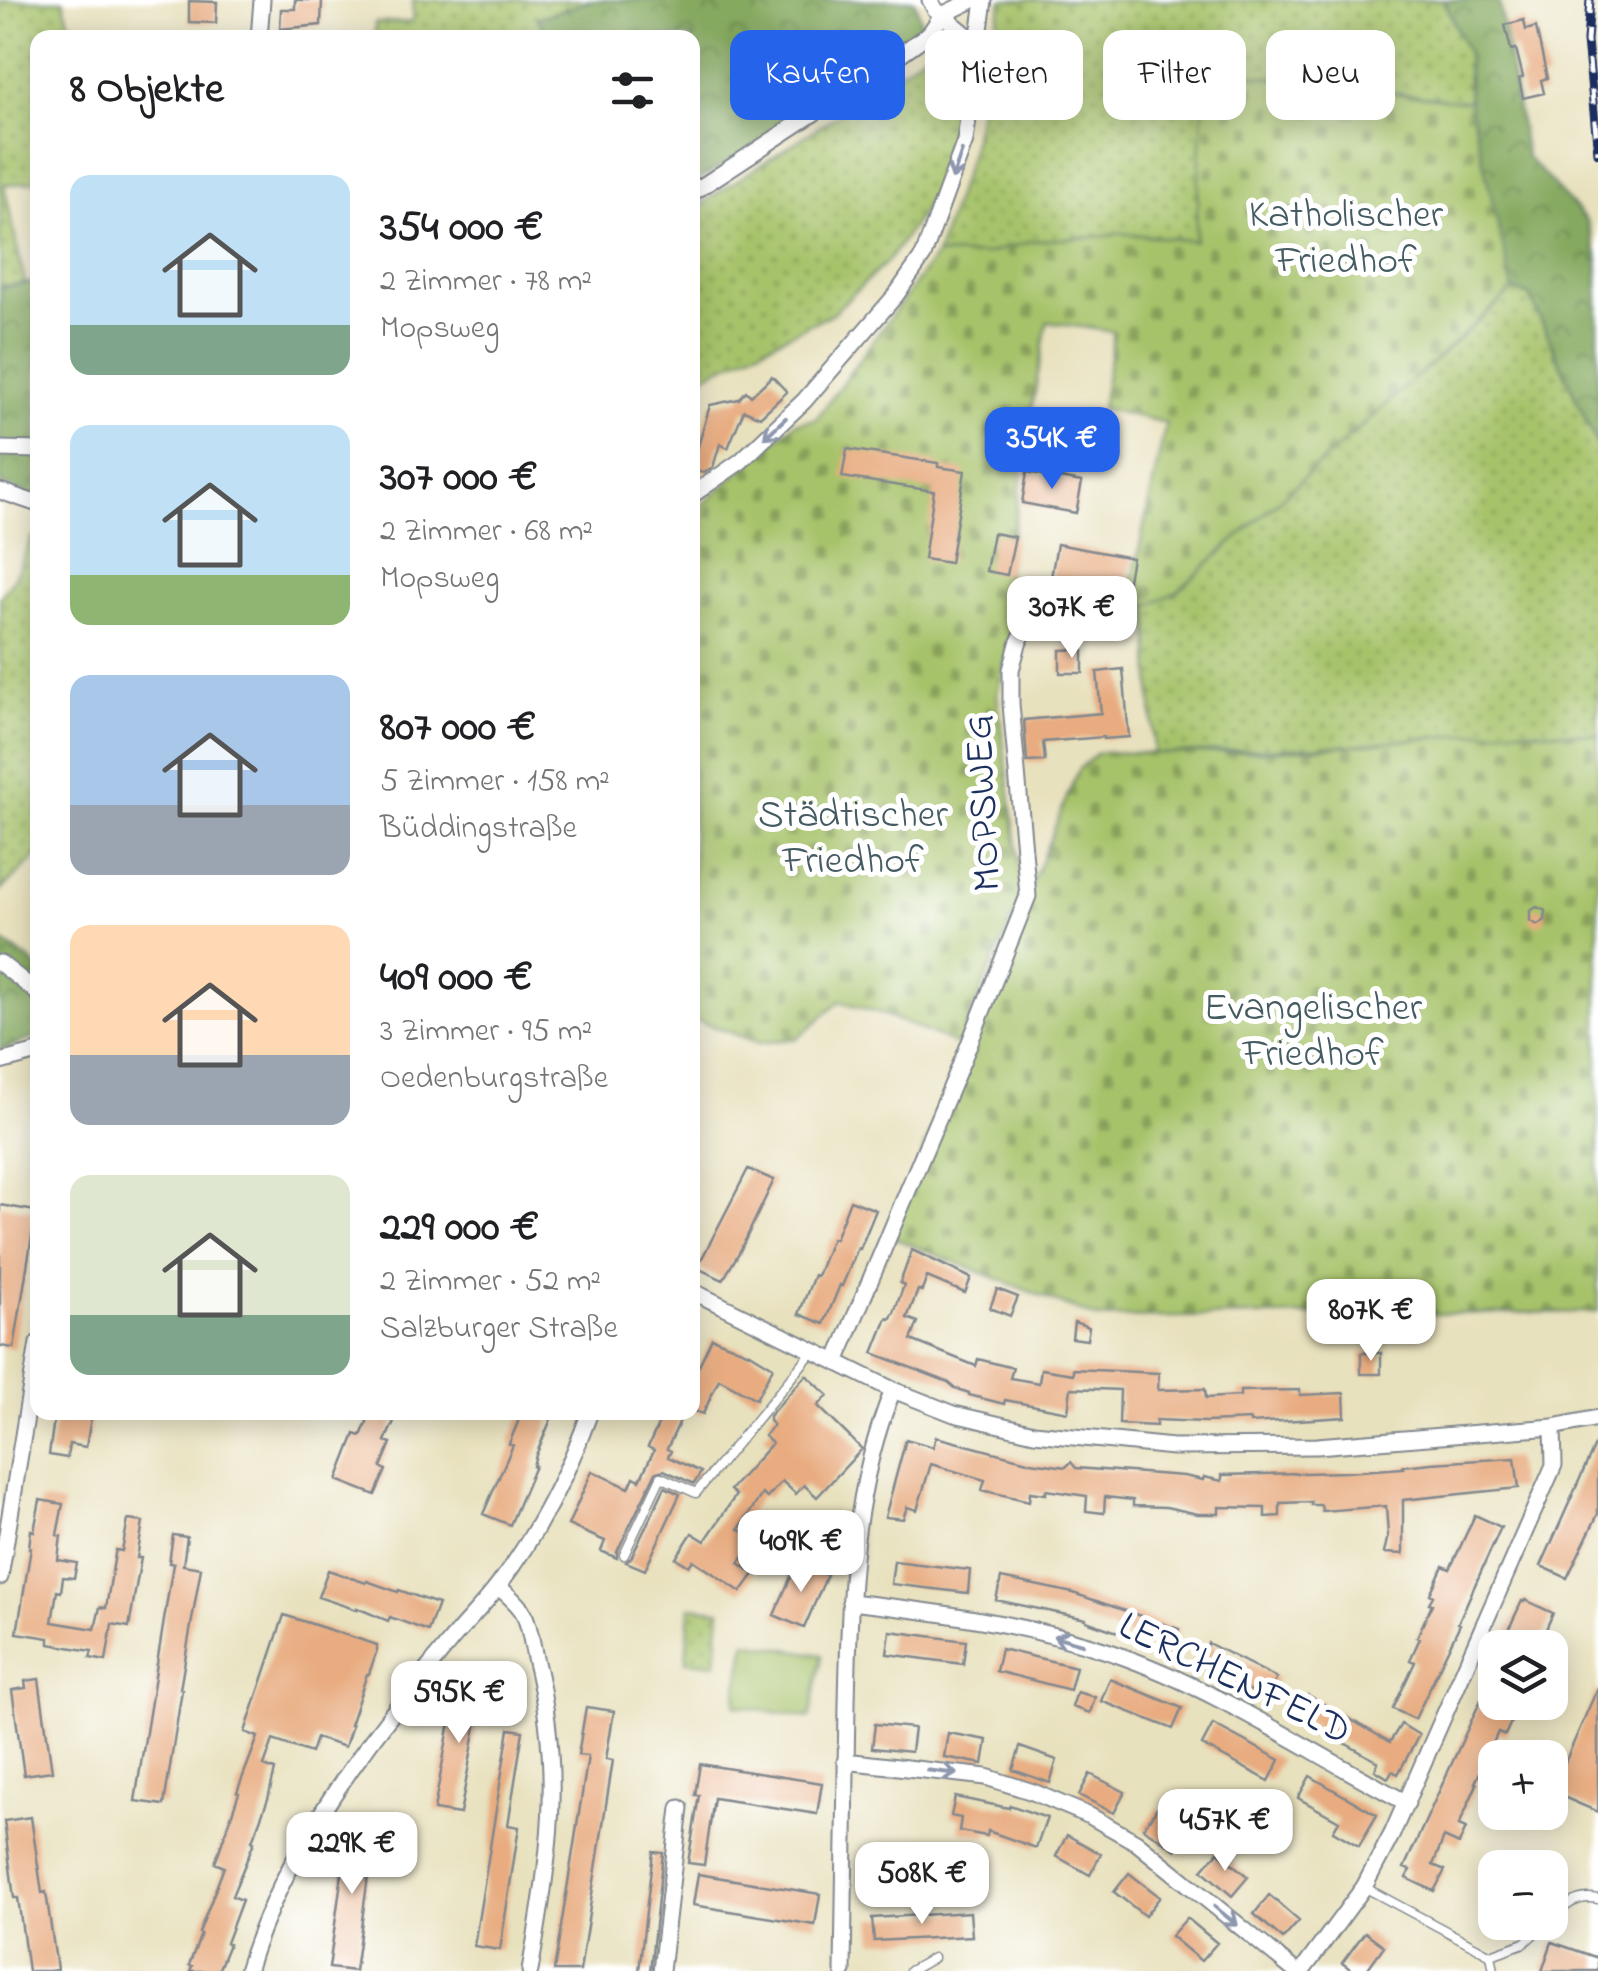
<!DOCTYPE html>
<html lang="de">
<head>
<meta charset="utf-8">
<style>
	body { margin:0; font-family:"Indie Flower",sans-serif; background:#f2f2f2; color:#202124; height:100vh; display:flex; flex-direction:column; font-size:38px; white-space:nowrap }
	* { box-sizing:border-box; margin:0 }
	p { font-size:32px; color:#757577 }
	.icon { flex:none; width:55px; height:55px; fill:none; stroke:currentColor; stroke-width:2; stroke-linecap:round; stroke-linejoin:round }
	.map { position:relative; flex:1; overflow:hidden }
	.panel { position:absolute; left:30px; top:30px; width:670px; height:1390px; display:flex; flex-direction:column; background:#fff; border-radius:20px; box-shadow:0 5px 25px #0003 }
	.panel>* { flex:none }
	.top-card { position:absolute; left:730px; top:30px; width:718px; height:90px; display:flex; gap:20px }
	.controls { position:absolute; left:1478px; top:1630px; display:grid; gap:20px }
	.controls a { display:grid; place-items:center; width:90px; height:90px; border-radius:20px; background:#fff; box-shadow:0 5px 25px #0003; font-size:50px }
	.price { position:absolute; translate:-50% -85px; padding:0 22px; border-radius:20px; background:#fff; color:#222; font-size:32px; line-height:65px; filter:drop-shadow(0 2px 5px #0008) }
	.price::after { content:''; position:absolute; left:50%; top:60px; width:30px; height:22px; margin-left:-15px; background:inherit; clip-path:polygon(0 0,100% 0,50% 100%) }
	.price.on { background:#2563eb; color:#fff }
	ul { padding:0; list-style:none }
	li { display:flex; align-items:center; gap:30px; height:250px; padding:0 40px }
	li span { display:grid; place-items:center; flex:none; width:280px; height:200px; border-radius:20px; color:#555 }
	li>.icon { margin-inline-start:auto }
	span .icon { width:120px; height:120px; fill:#fffc; stroke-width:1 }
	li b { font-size:42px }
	h2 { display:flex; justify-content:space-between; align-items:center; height:120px; padding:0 40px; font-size:42px }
	.pill { padding:0 35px; border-radius:20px; background:#fff; box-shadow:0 5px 25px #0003; font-size:35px; line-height:90px }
	.pill.on { background:#2563eb; color:#fff }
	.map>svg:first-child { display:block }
	.green { fill:url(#green-dots); stroke:#617964; stroke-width:2.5 }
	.forest { fill:url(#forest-crowns); stroke:#506c5e; stroke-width:2.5 }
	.cemetery { fill:url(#cemetery-stones); stroke:#617964; stroke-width:2.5 }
	.pitch { fill:#a7c36a; stroke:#617964; stroke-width:2.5 }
	.building { fill:#e8ac80 }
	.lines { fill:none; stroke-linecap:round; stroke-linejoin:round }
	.lane-casing { stroke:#82888e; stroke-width:11 }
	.street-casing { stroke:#82888e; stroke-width:19 }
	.lane { stroke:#fff; stroke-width:8 }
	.street { stroke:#fff; stroke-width:15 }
	.rail-casing { stroke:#1b2f5e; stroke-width:9 }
	.rail { stroke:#fff; stroke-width:5; stroke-dasharray:15; stroke-linecap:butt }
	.oneway { stroke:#8d97ae }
	.labels { text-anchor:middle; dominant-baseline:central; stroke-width:10; stroke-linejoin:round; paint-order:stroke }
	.park-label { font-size:40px; fill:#455b62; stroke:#fff }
	.street-label { font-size:40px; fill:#1b2f5e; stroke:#fff }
</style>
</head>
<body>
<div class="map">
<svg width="1598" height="1971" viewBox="0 0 1598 1971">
	<defs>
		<pattern id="green-dots" width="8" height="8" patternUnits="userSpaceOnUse" patternTransform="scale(2.5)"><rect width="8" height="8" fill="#a7c36a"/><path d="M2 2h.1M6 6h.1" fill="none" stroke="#879f5a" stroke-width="1.8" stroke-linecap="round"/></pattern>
		<pattern id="forest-crowns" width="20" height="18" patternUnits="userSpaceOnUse" patternTransform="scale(2.5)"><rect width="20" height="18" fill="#85a95e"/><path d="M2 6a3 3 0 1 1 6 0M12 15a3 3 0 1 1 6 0" fill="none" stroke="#6c8a51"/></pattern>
		<pattern id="cemetery-stones" width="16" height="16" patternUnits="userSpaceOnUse" patternTransform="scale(2.5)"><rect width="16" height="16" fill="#a7c36a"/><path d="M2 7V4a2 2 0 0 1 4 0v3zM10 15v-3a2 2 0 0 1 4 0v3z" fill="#879f5a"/></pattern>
	</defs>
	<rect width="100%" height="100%" fill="#fff"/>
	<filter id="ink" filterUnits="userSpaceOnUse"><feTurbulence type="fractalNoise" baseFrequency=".01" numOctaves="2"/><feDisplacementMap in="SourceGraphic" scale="20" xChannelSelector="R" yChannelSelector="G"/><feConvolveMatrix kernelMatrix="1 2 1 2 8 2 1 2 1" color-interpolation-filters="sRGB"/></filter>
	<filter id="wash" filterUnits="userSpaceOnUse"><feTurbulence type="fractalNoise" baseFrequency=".0048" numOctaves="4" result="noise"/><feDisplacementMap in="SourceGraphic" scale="40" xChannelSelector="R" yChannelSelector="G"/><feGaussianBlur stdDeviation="2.25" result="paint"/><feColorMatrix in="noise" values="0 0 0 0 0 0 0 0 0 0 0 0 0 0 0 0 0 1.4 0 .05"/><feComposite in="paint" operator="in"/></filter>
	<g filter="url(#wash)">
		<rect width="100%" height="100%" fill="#e8e1bd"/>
		<path class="green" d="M0 0H63L74 37 38 38 37 181 4 185 25 283 0 287Z
			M413 0H594L537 18 549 37H375V23L412 22Z
			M1002 0H1444L1467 52 1469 102 1247 75 1195 241 1120 233 1094 237 1033 241 987 254 936 255 970 155Z
			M941 42 958 46 964 59 963 76 955 119 931 200 888 261 833 313 693 381V209L854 104Z
			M1513 290 1530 296 1598 447V735L1517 729 1355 745 1154 754 1148 606 1178 591Z
			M32 538 38 539 37 857 0 891V598L15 577Z
			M690 1607 720 1610 716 1664 686 1661Z"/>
		<path class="forest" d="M594 0H915L923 29 855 86 693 183 692 38 549 37 537 18Z
			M1444 0H1499L1526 156 1587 221 1598 258V447L1530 296 1513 290 1469 102 1467 52Z
			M37 282V497L0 484V287Z
			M0 940 32 962 38 970 37 1036 0 1052Z"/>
		<path class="cemetery" d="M1247 75 1469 102 1513 290 1178 591 1148 606 1128 602 1166 423 1101 408 1114 332 1047 322 1029 426 1003 600 1019 608 997 694 1023 893 958 1045 880 1013 840 1001 798 1038 760 1043 693 1019 692 514 795 423 816 419 936 255 987 254 1033 241 1094 237 1120 233 1195 241 1205 80Z
			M1517 729 1598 735V1312L1097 1318 889 1236 1078 770 1096 754 1105 752C1243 758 1380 743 1517 729Z"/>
		<path class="pitch" d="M746 1642 822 1655 810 1718 735 1705Z"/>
		<g id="blocks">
			<path class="building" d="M295 0H322L321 25 280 29 281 9H295Z
				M189 1 217 2 216 23 189 22Z
				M1524 20 1526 30 1536 27 1547 78 1541 80 1544 93 1523 98 1519 79 1523 77 1516 49 1511 50 1505 25Z
				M772 376 787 392 760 417 744 410 728 448 720 444 713 467 704 473 692 470V449L697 450 710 405 739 399 746 391 751 396Z
				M847 449 938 463V467L965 471 950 563 924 559 934 491 842 477Z
				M1027 472 1082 482 1076 513 1022 503Z
				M993 533 1015 537 1007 575 986 571Z
				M1057 544 1132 558 1125 597 1050 583Z
				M1083 649V673H1060V650Z
				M1123 669 1129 737 1103 739V737L1043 742 1045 761 1027 762 1024 720 1101 713 1097 672Z
				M1537 907 1546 911 1545 920 1538 925 1530 921V911Z
				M748 1169 774 1180 740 1251 723 1280 697 1268Z
				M850 1200 876 1210 860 1249 858 1248 842 1286 840 1285 824 1324 799 1314 814 1275 817 1276 832 1238 835 1239Z
				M0 1205 36 1211 14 1348 0 1346Z
				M912 1250 971 1278 965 1293 927 1277 922 1291 918 1290 907 1318 918 1322 911 1340 976 1366 978 1359 1013 1368 1010 1378 1039 1383 1041 1369 1073 1374V1369L1159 1373 1158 1390 1205 1389 1206 1398 1240 1396V1391L1300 1390V1395L1344 1393 1345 1417 1250 1423V1420L1206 1422 1156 1420V1426L1119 1424 1120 1390 1071 1388 1068 1412 1005 1400 1004 1404 969 1395V1393L955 1388 948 1382 873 1353 887 1318 890 1319 894 1313 904 1285 900 1283Z
				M997 1289 1018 1297 1010 1316 990 1308Z
				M1074 1322 1089 1327 1087 1340 1072 1338Z
				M712 1338 752 1354 773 1367 756 1399 719 1379 703 1414 692 1410V1380Z
				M1361 1353H1381V1374H1361Z
				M806 1375 828 1395 818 1406 862 1449 817 1497 804 1485 796 1494 782 1481 767 1498 762 1494 739 1529 755 1540 739 1563 754 1574 741 1592 693 1560 689 1566 676 1558 692 1533 705 1541 736 1495 730 1490 772 1443 764 1436 773 1425 769 1421V1416Z
				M55 1412H92L86 1447 69 1444 67 1458 49 1455Z
				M377 1412H387L396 1417 385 1441 391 1443 381 1467 386 1470 375 1495 337 1480 355 1434 361 1436 369 1417 375 1419Z
				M522 1412H554L536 1455 533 1466H535L510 1525 483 1514 513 1445 509 1444Z
				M664 1412H684L667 1449 671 1451 668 1457 701 1472 694 1484 664 1470 656 1472 617 1552V1558L601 1551 605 1541 568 1525 592 1471 629 1488 634 1477 640 1480 654 1450 648 1447Z
				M936 1437 1031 1462 1066 1467 1071 1462 1076 1468 1184 1476 1203 1480 1204 1477 1222 1481V1475L1347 1472 1404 1468 1403 1466 1431 1463 1515 1458 1519 1488 1403 1500V1554L1384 1553 1388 1535 1386 1506 1322 1511 1321 1505H1311V1502L1280 1503V1516L1265 1517V1508L1219 1507V1514H1198L1166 1507 1133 1506V1500L1105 1497 1104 1513 1086 1511 1087 1496 1046 1490V1494L1030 1492 1029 1501 982 1490 985 1480 931 1464 917 1510 907 1507 903 1519 885 1517 906 1439 933 1447Z
				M1598 1438V1514L1567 1578 1541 1566Z
				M665 1487 680 1494 645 1570 626 1562 631 1558Z
				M40 1500 63 1504 57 1535 61 1536 58 1560 77 1563 74 1578 63 1577 61 1592 57 1591 52 1622 95 1629 100 1607 106 1608 115 1554 116 1550 122 1551 128 1520 143 1522 137 1558H141L129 1627 112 1624 106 1661 90 1658 92 1651 49 1644V1638L17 1633 31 1548H29L31 1530 34 1531Z
				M1475 1515 1501 1527 1458 1623 1460 1624 1415 1719 1393 1709 1415 1662 1410 1660 1420 1638 1417 1637 1432 1604 1429 1603 1433 1596 1430 1594 1443 1566 1450 1569Z
				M173 1535 187 1537 183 1565 201 1568 180 1689 182 1690 164 1805 135 1801 173 1564H175L169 1563Z
				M894 1561 970 1570 968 1593 891 1584Z
				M797 1563 827 1575 804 1628 774 1615Z
				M328 1570 366 1583 367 1581 398 1592 399 1590 438 1604 428 1631 390 1617 388 1621 357 1608V1610L318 1597Z
				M1001 1578 1073 1593 1179 1629 1171 1651 1086 1621V1619L996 1600Z
				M1525 1600 1553 1613 1538 1648H1518L1504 1639 1522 1601 1524 1602Z
				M284 1615 377 1645V1650L369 1674H367L350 1725H352L345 1747 316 1738 311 1753 273 1740 264 1766 275 1770 268 1799 252 1841 254 1842 232 1896 242 1900 226 1943 229 1944 218 1971H190L192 1966 189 1965 201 1934 199 1933 224 1867 215 1863 239 1793 237 1792 258 1737 245 1732Z
				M890 1631 966 1641 963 1664 887 1654Z
				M1208 1643 1277 1678 1267 1699 1198 1664Z
				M1001 1649 1076 1667 1070 1690 996 1671Z
				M1495 1669V1704L1515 1713 1505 1735 1498 1732 1475 1783 1477 1784 1459 1825 1466 1828 1459 1844 1444 1837 1433 1865 1445 1870 1434 1891 1406 1878 1410 1870 1404 1868Z
				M458 1678 484 1682 460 1814 434 1810Z
				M39 1679 52 1771 24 1775 12 1690 26 1688 25 1681Z
				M1110 1679 1182 1708 1173 1729 1101 1701Z
				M1598 1687V1812L1552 1792Z
				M1077 1692 1095 1697 1090 1713 1072 1707Z
				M1308 1695 1390 1742 1401 1724 1419 1735 1398 1774 1392 1771 1388 1778 1375 1770 1378 1762 1297 1716Z
				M586 1707 614 1711 606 1759 613 1760 580 1971H554L588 1756 578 1755Z
				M875 1724 914 1728 911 1752 872 1748Z
				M1213 1724 1280 1760 1269 1781 1202 1745Z
				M509 1729 523 1731 508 1825 519 1827 500 1950 474 1946Z
				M948 1733 987 1740 983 1764 944 1757Z
				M1020 1747 1057 1760 1050 1783 1013 1770Z
				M700 1764 822 1783 817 1814 714 1798 704 1865 688 1863 699 1795H695Z
				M1090 1774 1125 1792 1114 1813 1079 1795Z
				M1310 1776 1377 1815 1359 1846 1333 1831 1339 1821 1298 1798Z
				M955 1797 1009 1808 1010 1805 1047 1818 1036 1848 988 1831 987 1836 959 1831 961 1818 951 1816Z
				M1157 1808 1189 1830 1176 1850 1143 1828Z
				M31 1817 42 1893 46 1892 56 1962 57 1970 49 1971H28L18 1898H14L4 1821Z
				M349 1822 375 1826 355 1971 329 1968Z
				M1067 1835 1101 1854 1090 1875 1056 1856Z
				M653 1852 663 1853 650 1971H639Z
				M1218 1852 1248 1877 1232 1896 1202 1870Z
				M1129 1873 1160 1897 1145 1916 1114 1892Z
				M698 1874 820 1894 815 1925 693 1905Z
				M1269 1895 1299 1921 1283 1939 1254 1914Z
				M970 1912 972 1936 874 1941 872 1918Z
				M1187 1918 1217 1943 1201 1961 1171 1936Z
				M1365 1932 1384 1946 1366 1971H1353L1342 1963Z
				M1552 1942 1598 1958V1971H1542Z"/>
		</g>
	</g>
	<g filter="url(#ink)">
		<use href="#blocks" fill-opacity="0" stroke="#82888e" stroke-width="2.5"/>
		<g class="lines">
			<g class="lane-casing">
				<path id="lane" d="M624 1555 661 1477 696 1493 813 1351
					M1364 1887 1491 1955
					M1550 1920C1565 1906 1577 1894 1598 1899
					M1491 1955 1524 1943 1547 1922
					M1491 1955 1494 1971
					M910 1971 933 1958"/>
			</g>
			<g class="street-casing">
				<path id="street" d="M930 0 935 9 978 44
					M259 38 262 0
					M692 193 855 86 930 33 942 15 973 0
					M0 449 38 450
					M0 491 38 504
					M692 495 741 461 804 401 896 295 923 256 965 141 984 0
					M0 963 38 993
					M0 1062 38 1052
					M692 1291 893 1390 954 1414 1034 1433 1173 1447 1317 1446 1553 1427 1598 1418
					M836 1362 966 1052 1028 896 1011 704V670L1018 644 1036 605
					M0 1577 38 1343
					M498 1586C506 1594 519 1603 524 1614 530 1627 532 1644 535 1658 564 1772 549 1858 530 1971
					M850 1602C939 1612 1028 1624 1113 1653 1217 1689 1310 1752 1407 1803
					M845 1761 986 1777 1033 1792 1090 1816 1136 1842 1295 1971
					M247 1971C285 1846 367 1743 448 1644 464 1624 483 1606 498 1586 537 1534 568 1474 590 1412
					M661 1971 680 1808
					M843 1971C844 1882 845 1793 847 1704 849 1598 852 1489 893 1390
					M1302 1971 1364 1887 1392 1834 1554 1465 1553 1427"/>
			</g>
			<use href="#lane" class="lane"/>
			<use href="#street" class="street"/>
			<g class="rail-casing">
				<path id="rail" d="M1590 0 1587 41 1598 153"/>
			</g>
			<use href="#rail" class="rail"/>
		</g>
		<defs><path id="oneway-shaft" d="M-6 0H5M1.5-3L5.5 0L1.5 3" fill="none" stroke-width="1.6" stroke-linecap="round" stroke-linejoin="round" transform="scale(2.5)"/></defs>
		<g class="oneway">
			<use href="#oneway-shaft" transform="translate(957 165) rotate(109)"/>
			<use href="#oneway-shaft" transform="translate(775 428) rotate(137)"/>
			<use href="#oneway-shaft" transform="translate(1068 1640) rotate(-164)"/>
			<use href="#oneway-shaft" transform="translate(942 1772) rotate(7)"/>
			<use href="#oneway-shaft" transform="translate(1226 1916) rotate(39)"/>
		</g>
	</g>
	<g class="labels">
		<g class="park-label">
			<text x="1346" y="216">Katholischer<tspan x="1346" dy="46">Friedhof</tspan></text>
			<text x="853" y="816">Städtischer<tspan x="853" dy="46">Friedhof</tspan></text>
			<text x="1313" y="1009">Evangelischer<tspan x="1313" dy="46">Friedhof</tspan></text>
		</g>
		<g class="street-label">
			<text transform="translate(985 803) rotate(-93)">MOPSWEG</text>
			<text transform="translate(1234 1680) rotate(26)">LERCHENFELD</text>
		</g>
	</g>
</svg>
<div class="controls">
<a><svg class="icon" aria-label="layers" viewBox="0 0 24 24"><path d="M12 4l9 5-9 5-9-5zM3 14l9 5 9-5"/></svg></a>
<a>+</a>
<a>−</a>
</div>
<b class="price on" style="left:1052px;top:492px">354K €</b>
<b class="price" style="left:1072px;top:661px">307K €</b>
<b class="price" style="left:1371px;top:1364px">807K €</b>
<b class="price" style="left:801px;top:1595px">409K €</b>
<b class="price" style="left:459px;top:1746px">595K €</b>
<b class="price" style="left:1225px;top:1874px">457K €</b>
<b class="price" style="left:352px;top:1897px">229K €</b>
<b class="price" style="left:922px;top:1927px">508K €</b>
<div class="top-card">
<a class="pill on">Kaufen</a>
<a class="pill">Mieten</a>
<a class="pill">Filter</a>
<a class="pill">Neu</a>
</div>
<section class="panel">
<h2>8 Objekte<svg class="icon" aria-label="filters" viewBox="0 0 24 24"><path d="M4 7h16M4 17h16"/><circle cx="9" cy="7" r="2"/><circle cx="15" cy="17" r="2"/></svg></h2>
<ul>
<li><span style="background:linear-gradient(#bfe0f5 75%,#7fa58c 0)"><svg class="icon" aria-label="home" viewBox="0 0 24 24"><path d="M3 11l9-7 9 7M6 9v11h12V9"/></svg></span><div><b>354 000 €</b><p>2 Zimmer · 78 m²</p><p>Mopsweg</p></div></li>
<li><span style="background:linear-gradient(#bfe0f5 75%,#8fb573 0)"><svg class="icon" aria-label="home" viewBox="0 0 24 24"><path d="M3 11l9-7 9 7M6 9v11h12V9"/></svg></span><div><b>307 000 €</b><p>2 Zimmer · 68 m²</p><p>Mopsweg</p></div></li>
<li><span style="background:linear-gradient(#a9c7e8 65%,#9aa5b1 0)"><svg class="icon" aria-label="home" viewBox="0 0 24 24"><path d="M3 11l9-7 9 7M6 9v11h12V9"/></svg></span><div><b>807 000 €</b><p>5 Zimmer · 158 m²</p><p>Büddingstraße</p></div></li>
<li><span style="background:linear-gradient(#ffd9b3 65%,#9aa5b1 0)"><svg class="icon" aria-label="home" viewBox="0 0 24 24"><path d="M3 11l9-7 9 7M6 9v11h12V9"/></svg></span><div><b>409 000 €</b><p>3 Zimmer · 95 m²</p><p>Oedenburgstraße</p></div></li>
<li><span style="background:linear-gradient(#dfe7d0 70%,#7fa58c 0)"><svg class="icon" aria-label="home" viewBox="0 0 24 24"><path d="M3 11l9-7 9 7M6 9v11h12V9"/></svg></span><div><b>229 000 €</b><p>2 Zimmer · 52 m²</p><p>Salzburger Straße</p></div></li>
</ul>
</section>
</div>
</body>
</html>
